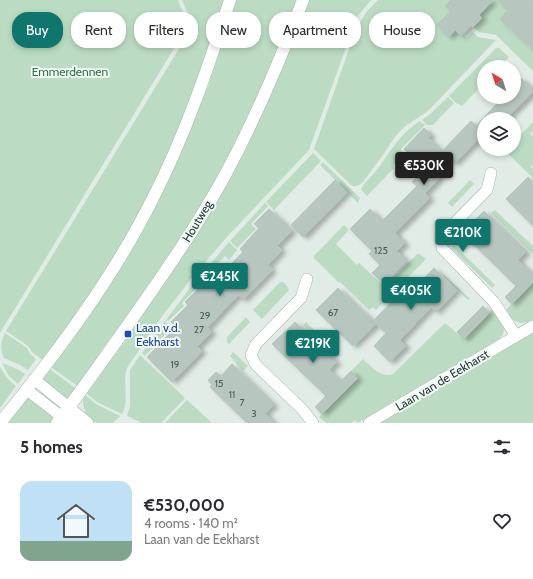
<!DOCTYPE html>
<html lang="en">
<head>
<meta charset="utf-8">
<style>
	body { margin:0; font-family:Cabin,sans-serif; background:#f2f2f3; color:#2b2b33; height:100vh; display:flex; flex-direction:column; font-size:15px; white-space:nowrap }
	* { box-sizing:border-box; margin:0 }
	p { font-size:13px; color:#7c7c81 }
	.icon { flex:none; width:22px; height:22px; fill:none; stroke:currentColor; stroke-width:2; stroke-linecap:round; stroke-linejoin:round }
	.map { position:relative; height:423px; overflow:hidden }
	.details { display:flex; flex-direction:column; background:#fff; flex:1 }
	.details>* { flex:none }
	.guide { position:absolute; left:12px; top:12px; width:509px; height:36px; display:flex; gap:8px }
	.needle { width:26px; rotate:322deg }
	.buttons { position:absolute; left:477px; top:60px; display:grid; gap:8px }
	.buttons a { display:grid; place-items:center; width:44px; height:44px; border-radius:50%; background:#fff; box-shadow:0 2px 6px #0003; font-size:20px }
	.price { position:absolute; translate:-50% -34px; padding:0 9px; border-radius:4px; background:#0f766e; color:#fff; font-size:13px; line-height:26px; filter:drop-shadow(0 1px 2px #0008) }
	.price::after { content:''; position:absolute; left:50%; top:24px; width:12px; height:9px; margin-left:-6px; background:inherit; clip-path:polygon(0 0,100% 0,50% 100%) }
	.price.selected { background:#222; color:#fff }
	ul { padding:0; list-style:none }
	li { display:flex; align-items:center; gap:12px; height:100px; padding:0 20px }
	li span { display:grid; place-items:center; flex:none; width:112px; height:80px; border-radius:12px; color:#555 }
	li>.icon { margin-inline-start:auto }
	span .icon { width:48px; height:48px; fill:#fffc; stroke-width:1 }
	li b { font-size:17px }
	h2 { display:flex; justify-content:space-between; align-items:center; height:48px; padding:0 20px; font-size:17px }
	.tag { padding:0 14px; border-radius:16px; background:#fff; box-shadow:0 2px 6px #0003; font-size:14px; line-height:36px }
	.tag.selected { background:#0f766e; color:#fff }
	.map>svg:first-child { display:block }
	.green { fill:#bbdcc2 }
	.building { fill:#b7c6bf; stroke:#b4c5bd; filter:url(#shadow) }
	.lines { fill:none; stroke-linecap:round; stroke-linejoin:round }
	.street-casing { stroke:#a5b4ad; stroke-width:12 }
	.secondary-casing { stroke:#a0b7ae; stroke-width:13 }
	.street { stroke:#fff; stroke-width:11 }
	.secondary { stroke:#fff; stroke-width:12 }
	.transit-dot { fill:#1a4fb4; stroke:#f2f8f5; stroke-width:1.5 }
	.labels { text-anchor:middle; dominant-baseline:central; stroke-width:4; stroke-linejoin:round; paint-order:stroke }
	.number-label { font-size:10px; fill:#475e56 }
	.park-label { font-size:12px; fill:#2d7243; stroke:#f2f8f5 }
	.street-label { font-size:12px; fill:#223c33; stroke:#f2f8f5 }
	.transit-label { font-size:12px; fill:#164399; stroke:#f2f8f5; text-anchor:start }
</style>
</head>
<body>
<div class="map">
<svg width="533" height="423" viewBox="0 0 533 423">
	<defs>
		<filter id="shadow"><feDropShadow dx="4.5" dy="2.5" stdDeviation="2" flood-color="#0004"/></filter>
	</defs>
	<rect width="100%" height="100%" fill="#e2ece6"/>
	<path class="green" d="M0 0H178C184 18 192 18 181 37L0 333Z
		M182 0H225L217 25 167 160 120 253 44 361 32 352 28 346 6 331 188 34C194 17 187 15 182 0Z
		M236 0H297L278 50 243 128 209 193 161 269 104 347 79 387 48 365 56 355 182 140 208 87Z
		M308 0H371L357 17 309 150 226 238 190 280 163 315 127 368C122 383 130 400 122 414L97 402 86 393 129 336 127 334 163 284Z
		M378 0H451L446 6 451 11 437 26 449 37 455 30 461 36 463 34 467 38 473 32 478 37 496 40 428 111 404 127 394 138 383 155 363 182C359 185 356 188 351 185L314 149 356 29 367 11Z
		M480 0H498L508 9 516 1V34L530 48 533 45V71L496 35 479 32 473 27 479 15 487 7Z
		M496 48H499L509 57 499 67H484V83L462 106 456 103 449 96Z
		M448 97 454 103 433 125H427L422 120 429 115Z
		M420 121 425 125 401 149 402 157 393 166 394 168 367 196 361 189C364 183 370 178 375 172 390 153 399 134 420 121Z
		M533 122V131L530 134 533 136V164L531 167 533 169V178L505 151 507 149H514V142Z
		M313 153 321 161 274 210 266 202Z
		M323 162 360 198 358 203 320 165Z
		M470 180 474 184 452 207 448 203Z
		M265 203 268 206 251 224 256 229 237 248 230 241Z
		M495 210 533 246V254L491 213Z
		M344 225 349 230 336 244 357 265 359 263 385 287 418 253 426 259 376 310 373 307 369 310 340 282 339 283 313 257Z
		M229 242 237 250 229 260 225 256 213 268 214 270 182 303 184 306 168 321 166 320 193 284Z
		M454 245 495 285 492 288 451 248Z
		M444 275 470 299 468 300 443 276Z
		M280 282H283L287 286 289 290 262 319 253 310Z
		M533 282V320C522 326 511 322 506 310Z
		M492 310H495C502 322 511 332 495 342L357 423 355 420 352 423H326L319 417 357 378 351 371 363 359C372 367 380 378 393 374L445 323 464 339Z
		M246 317 250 322 229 344 227 342V337Z
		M165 321 171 328 145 356 142 353Z
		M306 322 341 356 335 357 303 325Z
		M533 332V423H379Z
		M5 333 27 348 30 354 36 359 28 370 20 365 4 358C0 350 0 342 5 333Z
		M233 352 248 366 243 371 230 356Z
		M140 355 185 398 161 423H142L127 416 130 406V370Z
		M2 363 17 369 25 374 18 384 9 376Z
		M0 367 8 379 16 386 0 408Z
		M47 367 78 390 68 398H64L43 381 42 377Z
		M84 394 96 404 120 416 113 423C109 423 102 423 97 423 86 420 81 405 84 394Z
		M25 399H29L52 416 53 423H5Z
		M187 400 212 423H165Z"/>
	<path class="building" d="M451 0H493L479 15 482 18 473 27 472 25 461 36 455 30 449 37 437 25 451 11 445 6Z
		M498 0H533V50L500 19 508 10Z
		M521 78 533 90V92L506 119H484V133L454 164 450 159 435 174 440 178 425 193 430 198 395 233 405 243 397 251 407 261 384 284 372 273 380 265 369 254 372 251 350 229 370 209 382 221 417 186 412 182 427 166 414 153 411 156 404 149 424 128 431 135 428 138 442 151 471 121 476 126 503 97H514V86Z
		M528 177 533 182V226L506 199Z
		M335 180 347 192 303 237 291 225Z
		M269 209 292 231 277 246 282 250 268 265 272 270 243 300 238 295 207 328 212 332 197 347 202 351 172 382 147 357 176 327 171 322 188 305 185 302 215 272 219 276 243 252 240 249 259 228 254 224Z
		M484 211 526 252 518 260 533 275V282L512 304 505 297 516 286 462 233Z
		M434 268 457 290 436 312 431 307 400 340 406 346 390 362 374 346 386 333 373 321 408 285 413 290Z
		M338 288 376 324 353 346 316 310Z
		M483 306 489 313 464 339 457 332Z
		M295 322 337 362 329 370 341 381 351 371 358 378 322 414 315 407 326 396 272 344Z
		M232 364 274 405 265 413 275 423H247L210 387 212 385 208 380 216 372 221 376Z"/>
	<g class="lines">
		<g class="street-casing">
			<path id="street" d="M491 173 487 190 441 237 442 248 494 302 516 336
				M307 279 301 298 256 344 251 355 256 365 302 409 313 423
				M34 379 88 423
				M26 391 31 393 62 417 74 423
				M369 423 533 326"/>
		</g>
		<g class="secondary-casing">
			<path id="secondary" d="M0 423C56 354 112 280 152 200 185 136 208 68 230 0
				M57 423C82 390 106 356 130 322 163 275 196 228 224 177 255 120 280 61 303 0"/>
		</g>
		<use href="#street" class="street"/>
		<use href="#secondary" class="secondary"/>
	</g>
	<rect class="transit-dot" x="124" y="330" width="8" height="8" rx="2"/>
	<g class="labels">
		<g class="number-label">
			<text x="381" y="250">125</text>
			<text x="333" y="312">67</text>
			<text x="205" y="315">29</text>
			<text x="199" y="329">27</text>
			<text x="175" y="364">19</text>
			<text x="219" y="383">15</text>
			<text x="232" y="394">11</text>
			<text x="242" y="402">7</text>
			<text x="254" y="413">3</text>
		</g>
		<g class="park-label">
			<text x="70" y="71">Emmerdennen</text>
		</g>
		<g class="street-label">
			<text transform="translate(197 221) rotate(-59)">Houtweg</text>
			<text transform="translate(442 380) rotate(-31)">Laan van de Eekharst</text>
		</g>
		<g class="transit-label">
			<text x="136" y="327">Laan v.d.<tspan x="136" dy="14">Eekharst</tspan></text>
		</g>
	</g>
</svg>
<div class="buttons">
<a><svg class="needle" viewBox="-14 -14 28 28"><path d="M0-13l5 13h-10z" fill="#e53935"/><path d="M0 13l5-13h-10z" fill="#7c7c81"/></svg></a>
<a><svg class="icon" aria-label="layers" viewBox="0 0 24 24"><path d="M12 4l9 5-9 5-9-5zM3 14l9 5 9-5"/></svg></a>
</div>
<b class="price selected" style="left:424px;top:186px">€530K</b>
<b class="price" style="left:463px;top:253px">€210K</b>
<b class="price" style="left:220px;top:297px">€245K</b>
<b class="price" style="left:411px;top:311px">€405K</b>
<b class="price" style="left:313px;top:364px">€219K</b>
<div class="guide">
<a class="tag selected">Buy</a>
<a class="tag">Rent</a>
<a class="tag">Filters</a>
<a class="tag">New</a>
<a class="tag">Apartment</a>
<a class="tag">House</a>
</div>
</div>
<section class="details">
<h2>5 homes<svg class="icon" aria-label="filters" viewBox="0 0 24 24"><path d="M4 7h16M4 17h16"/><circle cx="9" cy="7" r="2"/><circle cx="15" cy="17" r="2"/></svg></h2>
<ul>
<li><span style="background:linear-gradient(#bfe0f5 75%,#7fa58c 0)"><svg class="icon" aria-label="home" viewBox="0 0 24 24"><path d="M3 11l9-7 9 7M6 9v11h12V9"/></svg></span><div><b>€530,000</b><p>4 rooms · 140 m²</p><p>Laan van de Eekharst</p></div><svg class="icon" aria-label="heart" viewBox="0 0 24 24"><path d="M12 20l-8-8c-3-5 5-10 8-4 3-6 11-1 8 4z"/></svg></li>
</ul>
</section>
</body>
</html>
